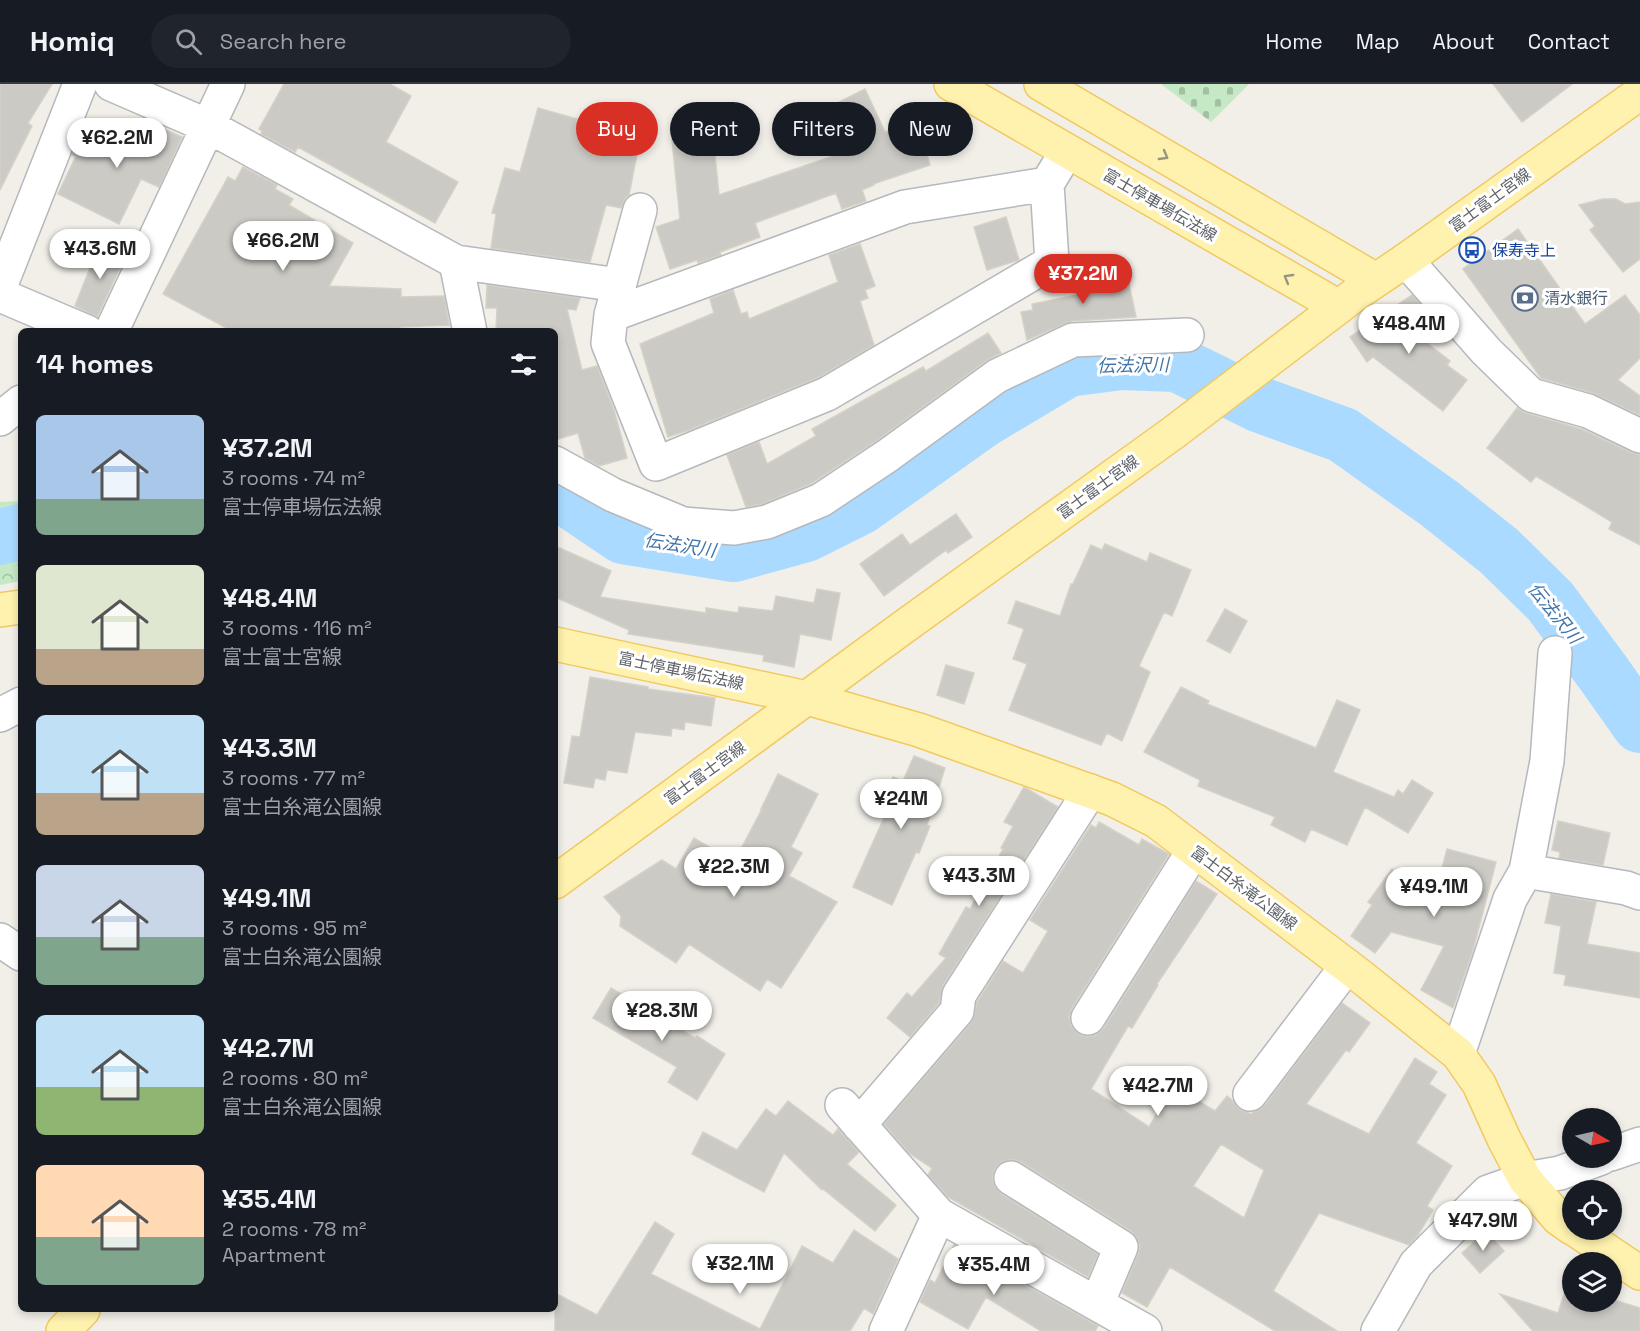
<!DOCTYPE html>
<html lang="en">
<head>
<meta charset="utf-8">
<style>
	body { margin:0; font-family:"Space Grotesk","Noto Sans JP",sans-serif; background:#20242c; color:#f1f3f6; height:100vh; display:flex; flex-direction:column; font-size:22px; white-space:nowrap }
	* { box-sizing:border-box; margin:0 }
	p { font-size:20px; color:#9ea1a6 }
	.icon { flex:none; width:33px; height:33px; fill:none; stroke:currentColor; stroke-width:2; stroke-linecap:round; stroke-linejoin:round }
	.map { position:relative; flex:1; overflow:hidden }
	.drawer { position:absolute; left:18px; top:244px; width:540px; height:984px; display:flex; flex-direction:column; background:#171b24; border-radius:9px; box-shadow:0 3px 9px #0003 }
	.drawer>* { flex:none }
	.banner { position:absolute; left:576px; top:18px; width:570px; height:54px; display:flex; gap:12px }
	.needle { width:39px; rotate:99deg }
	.buttons { position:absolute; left:1562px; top:1024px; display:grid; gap:12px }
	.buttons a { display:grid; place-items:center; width:60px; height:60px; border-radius:50%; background:#171b24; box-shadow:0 3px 9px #0003; font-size:30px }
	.price { position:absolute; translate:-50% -51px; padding:0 14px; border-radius:21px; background:#fff; color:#222; font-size:20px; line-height:39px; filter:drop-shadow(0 2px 3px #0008) }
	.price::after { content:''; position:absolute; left:50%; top:36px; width:18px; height:14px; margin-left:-9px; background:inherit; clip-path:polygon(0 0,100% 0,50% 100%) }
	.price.current { background:#d93025; color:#fff }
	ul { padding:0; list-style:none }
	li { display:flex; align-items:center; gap:18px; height:150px; padding:0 18px }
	li span { display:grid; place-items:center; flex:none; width:168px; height:120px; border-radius:9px; color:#555 }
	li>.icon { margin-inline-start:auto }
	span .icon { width:72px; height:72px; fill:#fffc; stroke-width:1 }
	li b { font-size:26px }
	h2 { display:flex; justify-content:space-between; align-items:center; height:72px; padding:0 18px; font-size:26px }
	.tag { padding:0 21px; border-radius:27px; background:#171b24; box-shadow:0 3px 9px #0003; font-size:21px; line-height:54px }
	.tag.current { background:#d93025; color:#fff }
	header { display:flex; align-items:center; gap:36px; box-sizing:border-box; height:84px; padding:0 30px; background:#171b24; border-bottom:2px solid #363941 }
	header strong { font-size:28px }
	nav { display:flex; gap:33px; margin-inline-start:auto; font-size:21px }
	.search { width:420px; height:54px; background:#20242c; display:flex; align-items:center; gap:15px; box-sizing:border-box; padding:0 21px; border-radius:33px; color:#9ea1a6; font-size:22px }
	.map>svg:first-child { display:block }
	.forest { fill:url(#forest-crowns) }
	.cemetery { fill:url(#cemetery-stones) }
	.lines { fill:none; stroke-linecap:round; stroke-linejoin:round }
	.river { stroke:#aadaff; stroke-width:56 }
	.building { fill:#cccac5; stroke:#d6d1c6; stroke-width:1.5; fill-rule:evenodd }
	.minor-casing { stroke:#b5b8bc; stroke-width:36 }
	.major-casing { stroke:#f2c960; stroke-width:36 }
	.minor { stroke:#fff; stroke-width:33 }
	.major { stroke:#fff2af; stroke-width:33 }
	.oneway { stroke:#979581 }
	.labels { text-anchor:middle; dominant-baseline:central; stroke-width:6; stroke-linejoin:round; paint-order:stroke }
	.street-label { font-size:16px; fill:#5f6368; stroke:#fff }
	.transit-label { font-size:16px; fill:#164399; stroke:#fff; text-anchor:start }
	.service-label { font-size:16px; fill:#4e5e75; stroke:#fff; text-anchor:start }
	.water-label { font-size:18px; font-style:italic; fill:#4174aa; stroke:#fff }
</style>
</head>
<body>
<header>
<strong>Homiq</strong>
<div class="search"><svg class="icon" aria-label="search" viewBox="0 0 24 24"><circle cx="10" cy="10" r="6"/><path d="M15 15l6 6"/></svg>Search here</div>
<nav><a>Home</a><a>Map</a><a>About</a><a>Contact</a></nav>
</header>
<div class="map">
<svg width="1640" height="1247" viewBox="0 0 1640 1247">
	<defs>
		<pattern id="forest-crowns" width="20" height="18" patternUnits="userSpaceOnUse" patternTransform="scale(1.5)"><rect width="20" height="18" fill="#c5e8c5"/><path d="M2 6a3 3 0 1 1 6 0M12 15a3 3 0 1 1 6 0" fill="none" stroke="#a3c0a4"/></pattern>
		<pattern id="cemetery-stones" width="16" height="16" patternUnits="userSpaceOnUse" patternTransform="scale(1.5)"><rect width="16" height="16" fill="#c5e8c5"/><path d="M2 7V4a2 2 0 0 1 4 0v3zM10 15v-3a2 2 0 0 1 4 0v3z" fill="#a3c0a4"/></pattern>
	</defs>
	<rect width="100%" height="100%" fill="#f1efe8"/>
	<path class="forest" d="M21 417V497L0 501V418Z"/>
	<path class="cemetery" d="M1161 0H1249L1211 38Z"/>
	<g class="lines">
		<path class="river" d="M555 406 623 452 734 470 806 450 860 423 984 335 1068 285 1121 278 1177 280 1258 320 1343 351 1440 420 1499 467 1550 517 1604 590 1640 641
			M0 453 21 448"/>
	</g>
	<path class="building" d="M0 0H52L28 39 32 42 0 106Z
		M284 0H390L411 12 386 58 458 98 435 139 298 63 295 68 261 50 262 47 259 45Z
		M1493 0H1572L1522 38Z
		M865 5 885 48 908 41 911 53 921 50 930 81 873 100 874 101 862 106 866 117 842 125 836 109 755 139 760 153 720 168 721 171 698 179 697 176 670 185 656 143 680 135 672 56 713 52 719 111 857 64 835 20Z
		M538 24 577 35 576 38 638 49 636 60H639L629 111 626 113 621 124 606 121 590 178 491 164 496 130 492 129 505 84 520 88Z
		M150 39 182 53 159 103 141 95 119 140 58 110 76 72 72 71 84 42 134 62 143 41 148 43Z
		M243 83 277 101 275 105 293 115 289 121 353 159 329 202 401 205V213L444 212 449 241 400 243V248H234L163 210 228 93 235 97Z
		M1603 115H1616L1625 120 1640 118V175L1623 188 1590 146 1595 142 1579 121Z
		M1006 133 1019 176 987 186 974 143Z
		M1518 145 1585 240 1625 211 1640 231V274L1618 296 1640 312V331L1593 309 1541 294 1463 185Z
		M860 160 875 202 865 206 868 214 860 217 874 261 819 293 689 346 668 353 640 260 714 229 710 215 733 206 741 230 747 228 749 235 838 198 829 171Z
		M99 161 126 171 97 233 75 222Z
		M1126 186 1136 233 1072 237 1027 256 1021 228 1033 226 1032 220 1082 210 1079 195Z
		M487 201 580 214 576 226 567 225 582 286 597 282 614 326 627 374 599 382 585 374 578 349 555 356V248H496L497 224H486Z
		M1412 211 1420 220 1404 241 1450 277 1447 281 1467 296 1443 327 1373 273 1367 278 1350 253Z
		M988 249 1001 269 986 277 876 357 812 399 762 420 746 423 727 371 759 358 767 380 816 352 812 345 923 283 926 287Z
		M1517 324 1526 329 1581 345 1632 369 1640 371V461L1609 445 1612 438 1536 392 1531 398 1487 364Z
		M956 430 972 453 948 469 946 466 884 512 860 480 902 450 910 461Z
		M1105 460 1147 478 1150 469 1191 486 1172 532 1164 528 1139 582 1150 588 1122 657 1107 649 1101 661 1009 626 1027 580 1013 575 1024 545 1008 539 1016 517 1060 532 1071 500H1073L1091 461 1102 466Z
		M555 462 611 487 600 513 706 529V524L738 529 739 523 773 527 776 512 814 519 817 505 840 509 831 556 800 550 794 583 763 577 764 571 628 550 629 546 555 513Z
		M1225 525 1247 537 1230 569 1207 557Z
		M946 581 974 589 964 620 937 611Z
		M590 593 648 603V605L715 614 711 642 685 638 684 646 672 644 671 652 635 648 627 689 607 686 605 696 595 694 593 704 564 699 572 652 580 653Z
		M1181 603 1209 617 1207 620 1316 664 1337 616 1360 626 1333 688 1394 713 1398 706 1403 710 1412 696 1433 709 1408 749 1365 723 1347 761 1311 745 1305 758 1271 741 1275 733 1198 702 1200 696 1144 668Z
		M914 672 945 684 927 741 930 742 919 769 916 768 892 821 853 803 887 727 880 724 893 693 903 697Z
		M778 690 818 710 791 763 802 769 789 792 837 818 781 904 767 895 760 907 689 860 676 879 620 842 621 832 604 813 662 776 676 785 694 754 734 778 762 725H761Z
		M1024 703 1058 723 943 901 939 919 910 953 887 934 907 909 912 913 946 874 939 870 966 823 970 825 1003 765 1001 764 1013 742 1004 738Z
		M1558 737 1610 749 1603 781 1559 774 1560 768 1552 766Z
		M1099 738 1139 761 1142 755 1169 770 1072 924 1069 933 1071 942 1079 950 1087 953 1096 951 1104 944 1196 797 1217 810 1157 900 1158 901 1132 944 1128 942 1091 1005 1149 1043 1173 1002 1215 1027 1227 1012 1232 1016 1239 1025 1251 1030 1265 1021 1342 919 1370 939 1349 968 1346 966 1306 1020 1369 1050 1415 974 1437 988 1429 1000 1446 1011 1416 1059 1452 1082 1427 1122 1433 1126 1418 1151 1409 1161 1319 1129 1273 1207 1337 1247H1275L1170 1183 1147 1223 1122 1209 1138 1170 1140 1162 1137 1154 1131 1147 1021 1078 1011 1075 1002 1078 995 1084 992 1094 995 1103 1001 1110 1098 1170 1088 1193 948 1113 928 1091 932 1084 909 1069 884 1040 971 939 975 930 977 918 1003 877 1023 889 1048 847 1030 836 1091 741 1096 744ZM1221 1060 1264 1086 1244 1134 1193 1102Z
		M1447 765 1496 778 1473 866 1453 924 1421 906 1444 862 1391 848 1375 869 1351 852 1372 821 1368 818 1392 785 1434 815Z
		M1551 810 1596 818 1587 860 1640 869V914L1564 901 1566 891 1554 889 1561 842 1545 839Z
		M611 904 695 954 697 952 725 970 697 1016 668 998 677 983 593 934Z
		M788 1017 833 1051 838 1045 859 1068 847 1080 896 1121 875 1147 823 1105 822 1106 784 1069 764 1108 692 1070 703 1048 737 1066 766 1025 776 1032Z
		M655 1138 674 1150 651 1190 760 1245 802 1162 833 1179 854 1146 898 1175 873 1230 864 1224 850 1247H555V1209L597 1231Z
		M1486 1147 1504 1167 1480 1189 1462 1169Z
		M954 1161 1098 1242 1095 1247H1041L986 1213 968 1245 920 1218 930 1196 935 1199Z
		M1567 1201 1572 1203V1218H1611V1215L1640 1224V1247H1533L1500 1210 1558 1229Z"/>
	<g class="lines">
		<g class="minor-casing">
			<path id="minor" d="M111 0 208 42 456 178 619 201
				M640 126 611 231 608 259 656 380 827 310 1052 178 1047 100
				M1406 176 1486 267 1531 311 1588 327 1640 352
				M456 178 470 248
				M0 203 80 0
				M0 211 87 248
				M611 231 905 123 1047 100 1058 82
				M111 248 228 0
				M0 335 21 318
				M555 379 613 411 683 440 734 444 767 438 821 416 887 372 997 292 1073 256 1187 251
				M0 631 21 620
				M1526 787 1547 677 1555 569
				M0 856 21 870
				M1088 934 1194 766
				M1458 970 1510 815 1526 787 1626 804 1640 809
				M1250 1010 1347 882
				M842 1021 939 1131 1145 1247
				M859 1041 957 927 959 911 1090 707
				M1611 1070 1640 1060
				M1011 1094 1121 1163 1097 1220
				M886 1247 939 1131
				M1378 1247 1416 1180 1488 1108 1525 1095 1560 1089 1601 1074"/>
		</g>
		<g class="major-casing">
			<path id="major" d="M951 0 1339 223
				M1041 0 1376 196
				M0 526 21 523
				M555 560 807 614 919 646 1112 715 1156 737 1359 891 1458 970 1479 1000 1504 1055 1525 1095 1558 1134 1572 1144
				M555 798 905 542 1173 349 1357 209 1406 176 1640 9
				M1576 1146 1640 1189
				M63 1247 83 1226"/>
		</g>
		<use href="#minor" class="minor"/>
		<use href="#major" class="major"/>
	</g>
	<defs><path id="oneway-chevron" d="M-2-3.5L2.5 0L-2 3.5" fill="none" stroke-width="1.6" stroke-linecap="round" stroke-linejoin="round" transform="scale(1.5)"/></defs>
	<g class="oneway">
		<use href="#oneway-chevron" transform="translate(1164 72) rotate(30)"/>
		<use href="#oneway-chevron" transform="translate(1288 194) rotate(-150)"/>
	</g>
	<defs>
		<g id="bus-ring" transform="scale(1.35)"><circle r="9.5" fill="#fff" stroke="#1a4fb4" stroke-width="1.5"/><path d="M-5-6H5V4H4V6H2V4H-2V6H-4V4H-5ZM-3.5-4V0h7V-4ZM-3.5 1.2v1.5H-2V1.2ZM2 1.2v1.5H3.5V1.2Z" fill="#1a4fb4"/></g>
		<g id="bank-ring" transform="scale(1.35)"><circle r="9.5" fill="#fff" stroke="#5c6f8a" stroke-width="1.5"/><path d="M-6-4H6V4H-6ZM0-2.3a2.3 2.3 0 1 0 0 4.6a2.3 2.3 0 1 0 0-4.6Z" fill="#5c6f8a"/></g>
	</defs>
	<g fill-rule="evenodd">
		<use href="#bus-ring" x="1472" y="166"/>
		<use href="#bank-ring" x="1525" y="214"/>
	</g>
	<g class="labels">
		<g class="street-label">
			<text transform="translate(1490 116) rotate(-36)">富士富士宮線</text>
			<text transform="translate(1160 121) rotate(30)">富士停車場伝法線</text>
			<text transform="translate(1098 403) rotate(-36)">富士富士宮線</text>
			<text transform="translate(681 587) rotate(12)">富士停車場伝法線</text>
			<text transform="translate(705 689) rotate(-36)">富士富士宮線</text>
			<text transform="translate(1244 804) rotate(37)">富士白糸滝公園線</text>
		</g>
		<g class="transit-label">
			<text x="1492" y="166">保寿寺上</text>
		</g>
		<g class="service-label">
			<text x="1544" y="214">清水銀行</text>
		</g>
		<g class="water-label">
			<text transform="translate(1133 281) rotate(-1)">伝法沢川</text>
			<text transform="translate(680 461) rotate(9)">伝法沢川</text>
			<text transform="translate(1555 529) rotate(51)">伝法沢川</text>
		</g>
	</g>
</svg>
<div class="buttons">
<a><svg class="needle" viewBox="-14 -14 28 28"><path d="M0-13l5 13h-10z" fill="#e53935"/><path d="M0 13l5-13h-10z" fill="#9ea1a6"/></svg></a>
<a><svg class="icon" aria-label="locate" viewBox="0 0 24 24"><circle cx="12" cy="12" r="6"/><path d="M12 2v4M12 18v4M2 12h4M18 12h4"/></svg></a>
<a><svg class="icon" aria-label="layers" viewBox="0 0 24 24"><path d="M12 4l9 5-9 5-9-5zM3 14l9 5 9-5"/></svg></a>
</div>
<b class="price" style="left:117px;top:85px">¥62.2M</b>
<b class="price" style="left:283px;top:188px">¥66.2M</b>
<b class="price" style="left:100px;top:196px">¥43.6M</b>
<b class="price current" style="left:1083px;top:221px">¥37.2M</b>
<b class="price" style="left:1409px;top:271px">¥48.4M</b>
<b class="price" style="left:901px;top:746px">¥24M</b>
<b class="price" style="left:734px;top:814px">¥22.3M</b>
<b class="price" style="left:979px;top:823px">¥43.3M</b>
<b class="price" style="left:1434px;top:834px">¥49.1M</b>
<b class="price" style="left:662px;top:958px">¥28.3M</b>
<b class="price" style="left:1158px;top:1033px">¥42.7M</b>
<b class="price" style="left:1483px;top:1168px">¥47.9M</b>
<b class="price" style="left:740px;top:1211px">¥32.1M</b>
<b class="price" style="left:994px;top:1212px">¥35.4M</b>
<div class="banner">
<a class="tag current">Buy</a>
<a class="tag">Rent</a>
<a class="tag">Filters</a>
<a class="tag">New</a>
</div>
<section class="drawer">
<h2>14 homes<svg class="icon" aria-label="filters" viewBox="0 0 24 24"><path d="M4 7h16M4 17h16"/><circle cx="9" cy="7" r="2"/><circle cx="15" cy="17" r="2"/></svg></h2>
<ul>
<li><span style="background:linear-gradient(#a9c7e8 70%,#7fa58c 0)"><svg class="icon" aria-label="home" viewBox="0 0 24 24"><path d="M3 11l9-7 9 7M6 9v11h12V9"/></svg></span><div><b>¥37.2M</b><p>3 rooms · 74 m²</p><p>富士停車場伝法線</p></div></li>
<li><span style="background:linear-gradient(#dfe7d0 70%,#b9a48a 0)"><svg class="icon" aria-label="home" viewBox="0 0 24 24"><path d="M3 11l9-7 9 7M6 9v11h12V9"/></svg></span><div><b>¥48.4M</b><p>3 rooms · 116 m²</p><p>富士富士宮線</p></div></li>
<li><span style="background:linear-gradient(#bfe0f5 65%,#b9a48a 0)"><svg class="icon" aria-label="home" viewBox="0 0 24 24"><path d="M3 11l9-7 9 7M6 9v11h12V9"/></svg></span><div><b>¥43.3M</b><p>3 rooms · 77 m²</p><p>富士白糸滝公園線</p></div></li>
<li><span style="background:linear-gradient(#c9d6e8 60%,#7fa58c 0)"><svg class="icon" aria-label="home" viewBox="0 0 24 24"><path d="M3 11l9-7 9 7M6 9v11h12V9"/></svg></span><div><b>¥49.1M</b><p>3 rooms · 95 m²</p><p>富士白糸滝公園線</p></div></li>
<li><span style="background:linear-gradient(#bfe0f5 60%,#8fb573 0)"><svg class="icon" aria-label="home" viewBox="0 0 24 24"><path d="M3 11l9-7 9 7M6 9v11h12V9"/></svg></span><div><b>¥42.7M</b><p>2 rooms · 80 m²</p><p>富士白糸滝公園線</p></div></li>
<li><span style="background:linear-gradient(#ffd9b3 60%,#7fa58c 0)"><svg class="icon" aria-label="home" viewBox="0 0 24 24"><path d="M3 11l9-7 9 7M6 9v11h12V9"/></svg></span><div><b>¥35.4M</b><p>2 rooms · 78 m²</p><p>Apartment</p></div></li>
</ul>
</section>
</div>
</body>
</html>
